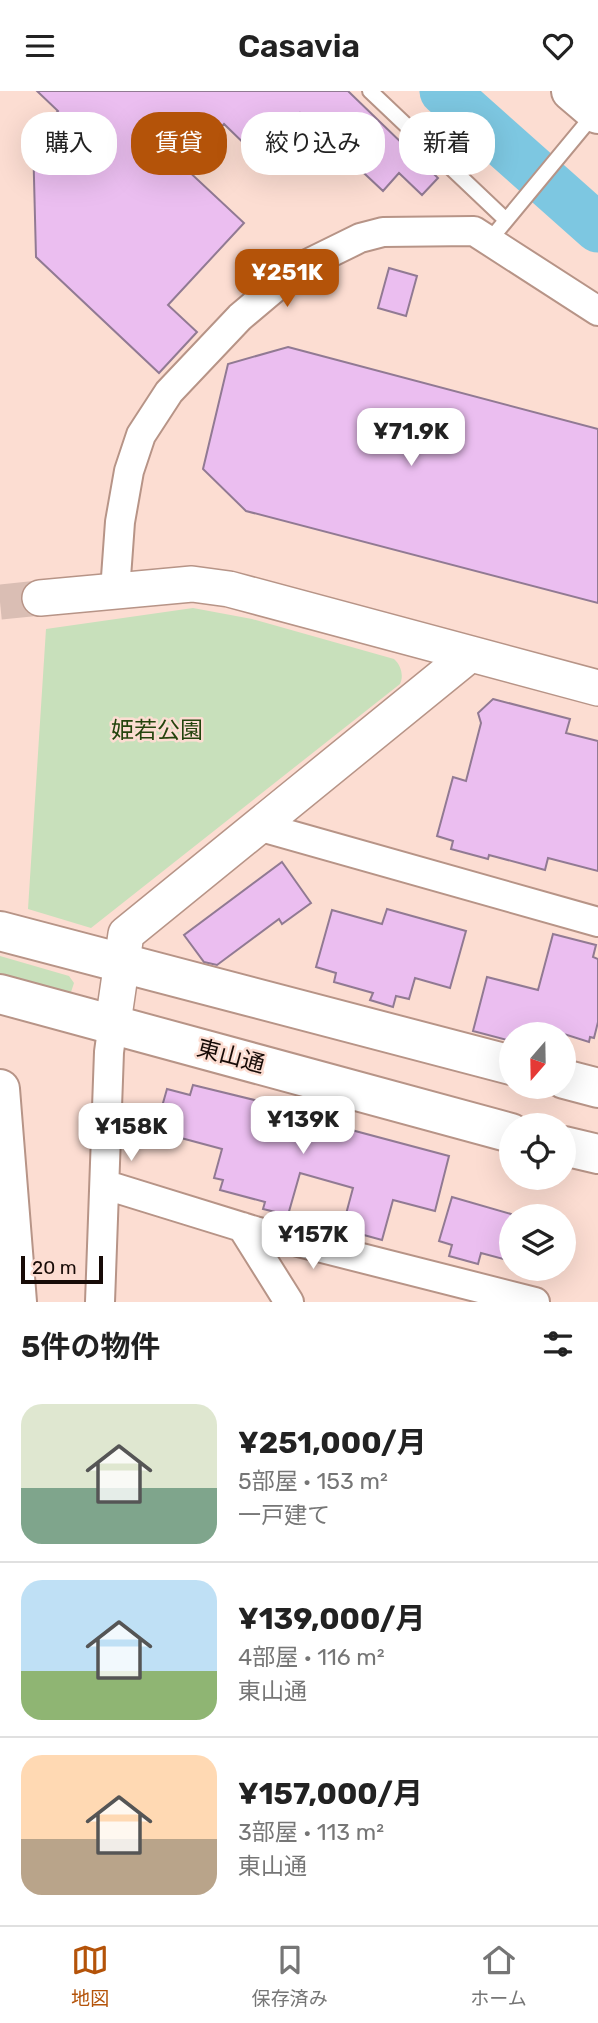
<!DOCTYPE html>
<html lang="ja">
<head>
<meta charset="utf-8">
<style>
	body { margin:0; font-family:Rubik,"Noto Sans JP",sans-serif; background:#f2f2f2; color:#222; height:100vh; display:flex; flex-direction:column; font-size:26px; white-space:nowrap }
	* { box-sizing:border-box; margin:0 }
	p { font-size:23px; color:#767676 }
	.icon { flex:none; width:38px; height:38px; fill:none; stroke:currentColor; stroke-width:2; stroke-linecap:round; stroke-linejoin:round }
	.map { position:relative; height:1211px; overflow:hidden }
	.details { display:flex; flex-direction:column; background:#fff; flex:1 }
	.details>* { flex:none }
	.banner { position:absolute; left:21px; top:21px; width:556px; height:63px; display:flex; gap:14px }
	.needle { width:46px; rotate:200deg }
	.fabs { position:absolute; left:499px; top:931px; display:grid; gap:14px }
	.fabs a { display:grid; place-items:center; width:77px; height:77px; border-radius:50%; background:#fff; box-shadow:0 7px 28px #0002; font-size:35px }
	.scale { position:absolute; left:21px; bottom:18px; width:82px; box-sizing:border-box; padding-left:7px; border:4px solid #170b07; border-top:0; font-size:19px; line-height:24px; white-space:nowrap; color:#170b07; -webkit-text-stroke:5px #fcddd2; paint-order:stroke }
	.price { position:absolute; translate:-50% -60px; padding:0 16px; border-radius:14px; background:#fff; color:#222; font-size:23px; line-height:46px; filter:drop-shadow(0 2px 4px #0008) }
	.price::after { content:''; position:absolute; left:50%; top:42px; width:21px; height:16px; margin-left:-10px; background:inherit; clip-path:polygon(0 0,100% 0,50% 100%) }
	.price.on { background:#b45309; color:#fff }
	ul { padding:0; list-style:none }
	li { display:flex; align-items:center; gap:21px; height:175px; padding:0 21px }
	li+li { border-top:2px solid #e0e0e0 }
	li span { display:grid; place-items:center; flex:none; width:196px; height:140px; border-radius:21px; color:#555 }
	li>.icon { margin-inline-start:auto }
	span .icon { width:84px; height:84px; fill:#fffc; stroke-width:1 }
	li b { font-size:30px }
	h2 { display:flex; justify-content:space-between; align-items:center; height:84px; padding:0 21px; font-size:30px }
	.chip { padding:0 24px; border-radius:28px; background:#fff; box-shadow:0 7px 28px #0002; font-size:24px; line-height:63px }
	.chip.on { background:#b45309; color:#fff }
	header { display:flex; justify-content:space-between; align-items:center; height:91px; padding:0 21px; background:#fff; font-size:32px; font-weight:600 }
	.tab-bar { display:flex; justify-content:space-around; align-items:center; height:98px; border-top:2px solid #e0e0e0; background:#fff; font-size:19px; color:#767676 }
	.tab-bar a { display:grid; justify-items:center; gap:4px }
	.tab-bar .on { color:#b45309 }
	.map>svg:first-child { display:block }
	.green { fill:#c8e0bb }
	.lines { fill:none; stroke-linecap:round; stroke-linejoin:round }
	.river { stroke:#7dc7e1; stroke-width:49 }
	.building { fill:#ebbef0; stroke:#917a93; stroke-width:2 }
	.tertiary-tunnel { stroke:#dabeb4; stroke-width:35; stroke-dasharray:35 18; stroke-linecap:butt }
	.service-casing { stroke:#b79487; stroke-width:18 }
	.minor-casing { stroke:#b79487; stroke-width:32 }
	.tertiary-casing { stroke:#b79487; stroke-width:38 }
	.primary-casing { stroke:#b79487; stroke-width:42 }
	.motorway-casing { stroke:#b79487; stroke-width:42 }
	.service { stroke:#fff; stroke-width:14 }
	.minor { stroke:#fff; stroke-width:28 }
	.tertiary { stroke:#fff; stroke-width:35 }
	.primary { stroke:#fff; stroke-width:38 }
	.motorway { stroke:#fff; stroke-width:38 }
	.labels { text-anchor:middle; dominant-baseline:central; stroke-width:5; stroke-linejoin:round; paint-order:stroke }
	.park-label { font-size:23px; fill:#24440d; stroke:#fcddd2 }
	.street-label { font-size:23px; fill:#170b07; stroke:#fcddd2 }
</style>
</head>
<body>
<header><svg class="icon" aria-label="menu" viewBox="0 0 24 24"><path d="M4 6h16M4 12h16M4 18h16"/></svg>Casavia<svg class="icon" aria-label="heart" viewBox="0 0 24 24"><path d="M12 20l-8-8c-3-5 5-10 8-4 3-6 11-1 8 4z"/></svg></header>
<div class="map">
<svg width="598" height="1211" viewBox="0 0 598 1211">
	<rect width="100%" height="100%" fill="#fcddd2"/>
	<path class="green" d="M193 517 252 528 394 568C401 574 404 585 400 593L91 837 28 818 46 538Z
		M0 865 69 885 74 892 71 901 63 905 0 888Z"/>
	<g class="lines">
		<path class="river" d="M444 0 598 137"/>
	</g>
	<path class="building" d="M37 0H348L438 87 422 104 399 82 383 100 300 22 258 66 224 33 184 76 244 132 168 214 197 241 159 282 36 166 33 48 58 20Z
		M389 177 417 185 406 225 378 217Z
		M288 256 598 338V512L246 420 203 378 228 273Z
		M493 608 570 628 566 642 598 650V780L548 767 545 779 489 764 488 768 451 758 453 750 437 745 453 686 466 690 481 632 478 622Z
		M282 771 311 812 282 833 279 828 217 874 204 871 184 844Z
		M387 818 466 840 450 897 415 887 409 908 396 905 393 916 370 909 373 902 334 891 336 882 316 876 332 819 382 833Z
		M553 843 596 854 593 866 598 868V931L594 947 590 946 589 951 564 943H511V950L473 940 487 886 538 899Z
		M193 994 283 1016 315 1027 314 1029 449 1065 435 1120 393 1109 382 1149 342 1138 353 1097 300 1082 288 1124 263 1118 265 1111 220 1099 223 1089 214 1087 222 1058 155 1040 167 998 190 1004Z
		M452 1106 511 1123V1170L481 1162 478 1173 449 1165 452 1154 439 1150Z"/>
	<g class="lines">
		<path class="tertiary-tunnel" d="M0 511 40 507"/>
		<g class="service-casing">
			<path id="service" d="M370 0 506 129
				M489 150 595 22"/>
		</g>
		<g class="minor-casing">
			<path id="minor" d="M115 500 120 431 129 380 141 344 169 301 240 226 297 178 360 147 383 141 474 140 598 220
				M258 735 598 831
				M106 1094 255 1140 535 1211
				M242 1136 289 1211
				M100 1211 109 961 113 932"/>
		</g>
		<g class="tertiary-casing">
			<path id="tertiary" d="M40 507 192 493 229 498 598 597
				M113 932 126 843 469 564"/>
		</g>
		<g class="primary-casing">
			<path id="primary" d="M0 840 511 974
				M0 903 511 1042
				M564 988 598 997"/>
		</g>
		<g class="motorway-casing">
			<path id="motorway" d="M571 0 598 23
				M0 998 17 1211
				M564 1055 598 1063"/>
		</g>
		<use href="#service" class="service"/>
		<use href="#minor" class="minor"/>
		<use href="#tertiary" class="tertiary"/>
		<use href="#primary" class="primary"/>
		<use href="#motorway" class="motorway"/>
	</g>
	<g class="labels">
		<g class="park-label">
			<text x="157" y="639">姫若公園</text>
		</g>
		<g class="street-label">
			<text transform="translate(231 965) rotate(15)">東山通</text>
		</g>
	</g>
</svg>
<div class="fabs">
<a><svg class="needle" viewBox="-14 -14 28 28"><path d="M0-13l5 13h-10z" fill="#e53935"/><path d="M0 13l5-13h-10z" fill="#767676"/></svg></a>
<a><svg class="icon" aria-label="locate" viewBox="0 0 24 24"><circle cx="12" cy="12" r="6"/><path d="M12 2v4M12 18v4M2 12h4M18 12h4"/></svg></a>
<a><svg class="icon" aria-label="layers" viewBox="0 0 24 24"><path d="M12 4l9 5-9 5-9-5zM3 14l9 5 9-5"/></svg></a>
</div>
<div class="scale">20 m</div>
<b class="price on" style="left:287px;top:218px">¥251K</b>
<b class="price" style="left:411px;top:377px">¥71.9K</b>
<b class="price" style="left:303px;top:1065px">¥139K</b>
<b class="price" style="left:131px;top:1072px">¥158K</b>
<b class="price" style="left:313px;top:1180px">¥157K</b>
<div class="banner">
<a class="chip">購入</a>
<a class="chip on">賃貸</a>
<a class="chip">絞り込み</a>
<a class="chip">新着</a>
</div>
</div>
<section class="details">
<h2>5件の物件<svg class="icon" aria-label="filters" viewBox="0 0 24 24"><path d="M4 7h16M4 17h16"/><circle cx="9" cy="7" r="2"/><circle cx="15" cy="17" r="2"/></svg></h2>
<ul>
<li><span style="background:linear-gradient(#dfe7d0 60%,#7fa58c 0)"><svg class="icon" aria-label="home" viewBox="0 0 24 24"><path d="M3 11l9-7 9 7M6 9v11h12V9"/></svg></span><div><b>¥251,000/月</b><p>5部屋 · 153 m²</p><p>一戸建て</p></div></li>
<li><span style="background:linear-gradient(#bfe0f5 65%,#8fb573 0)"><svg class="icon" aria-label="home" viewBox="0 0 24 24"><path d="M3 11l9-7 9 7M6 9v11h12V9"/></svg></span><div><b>¥139,000/月</b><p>4部屋 · 116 m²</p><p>東山通</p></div></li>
<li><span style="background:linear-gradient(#ffd9b3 60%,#b9a48a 0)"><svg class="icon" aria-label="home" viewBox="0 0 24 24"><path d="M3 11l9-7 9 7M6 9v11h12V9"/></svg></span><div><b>¥157,000/月</b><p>3部屋 · 113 m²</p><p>東山通</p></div></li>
</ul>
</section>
<nav class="tab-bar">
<a class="on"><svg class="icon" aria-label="map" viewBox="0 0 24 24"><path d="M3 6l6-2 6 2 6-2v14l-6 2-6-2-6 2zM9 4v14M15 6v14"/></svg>地図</a>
<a><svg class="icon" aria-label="saved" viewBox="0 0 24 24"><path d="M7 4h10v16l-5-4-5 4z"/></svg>保存済み</a>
<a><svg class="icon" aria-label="home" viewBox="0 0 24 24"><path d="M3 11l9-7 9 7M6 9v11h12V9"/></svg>ホーム</a>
</nav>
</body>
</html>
